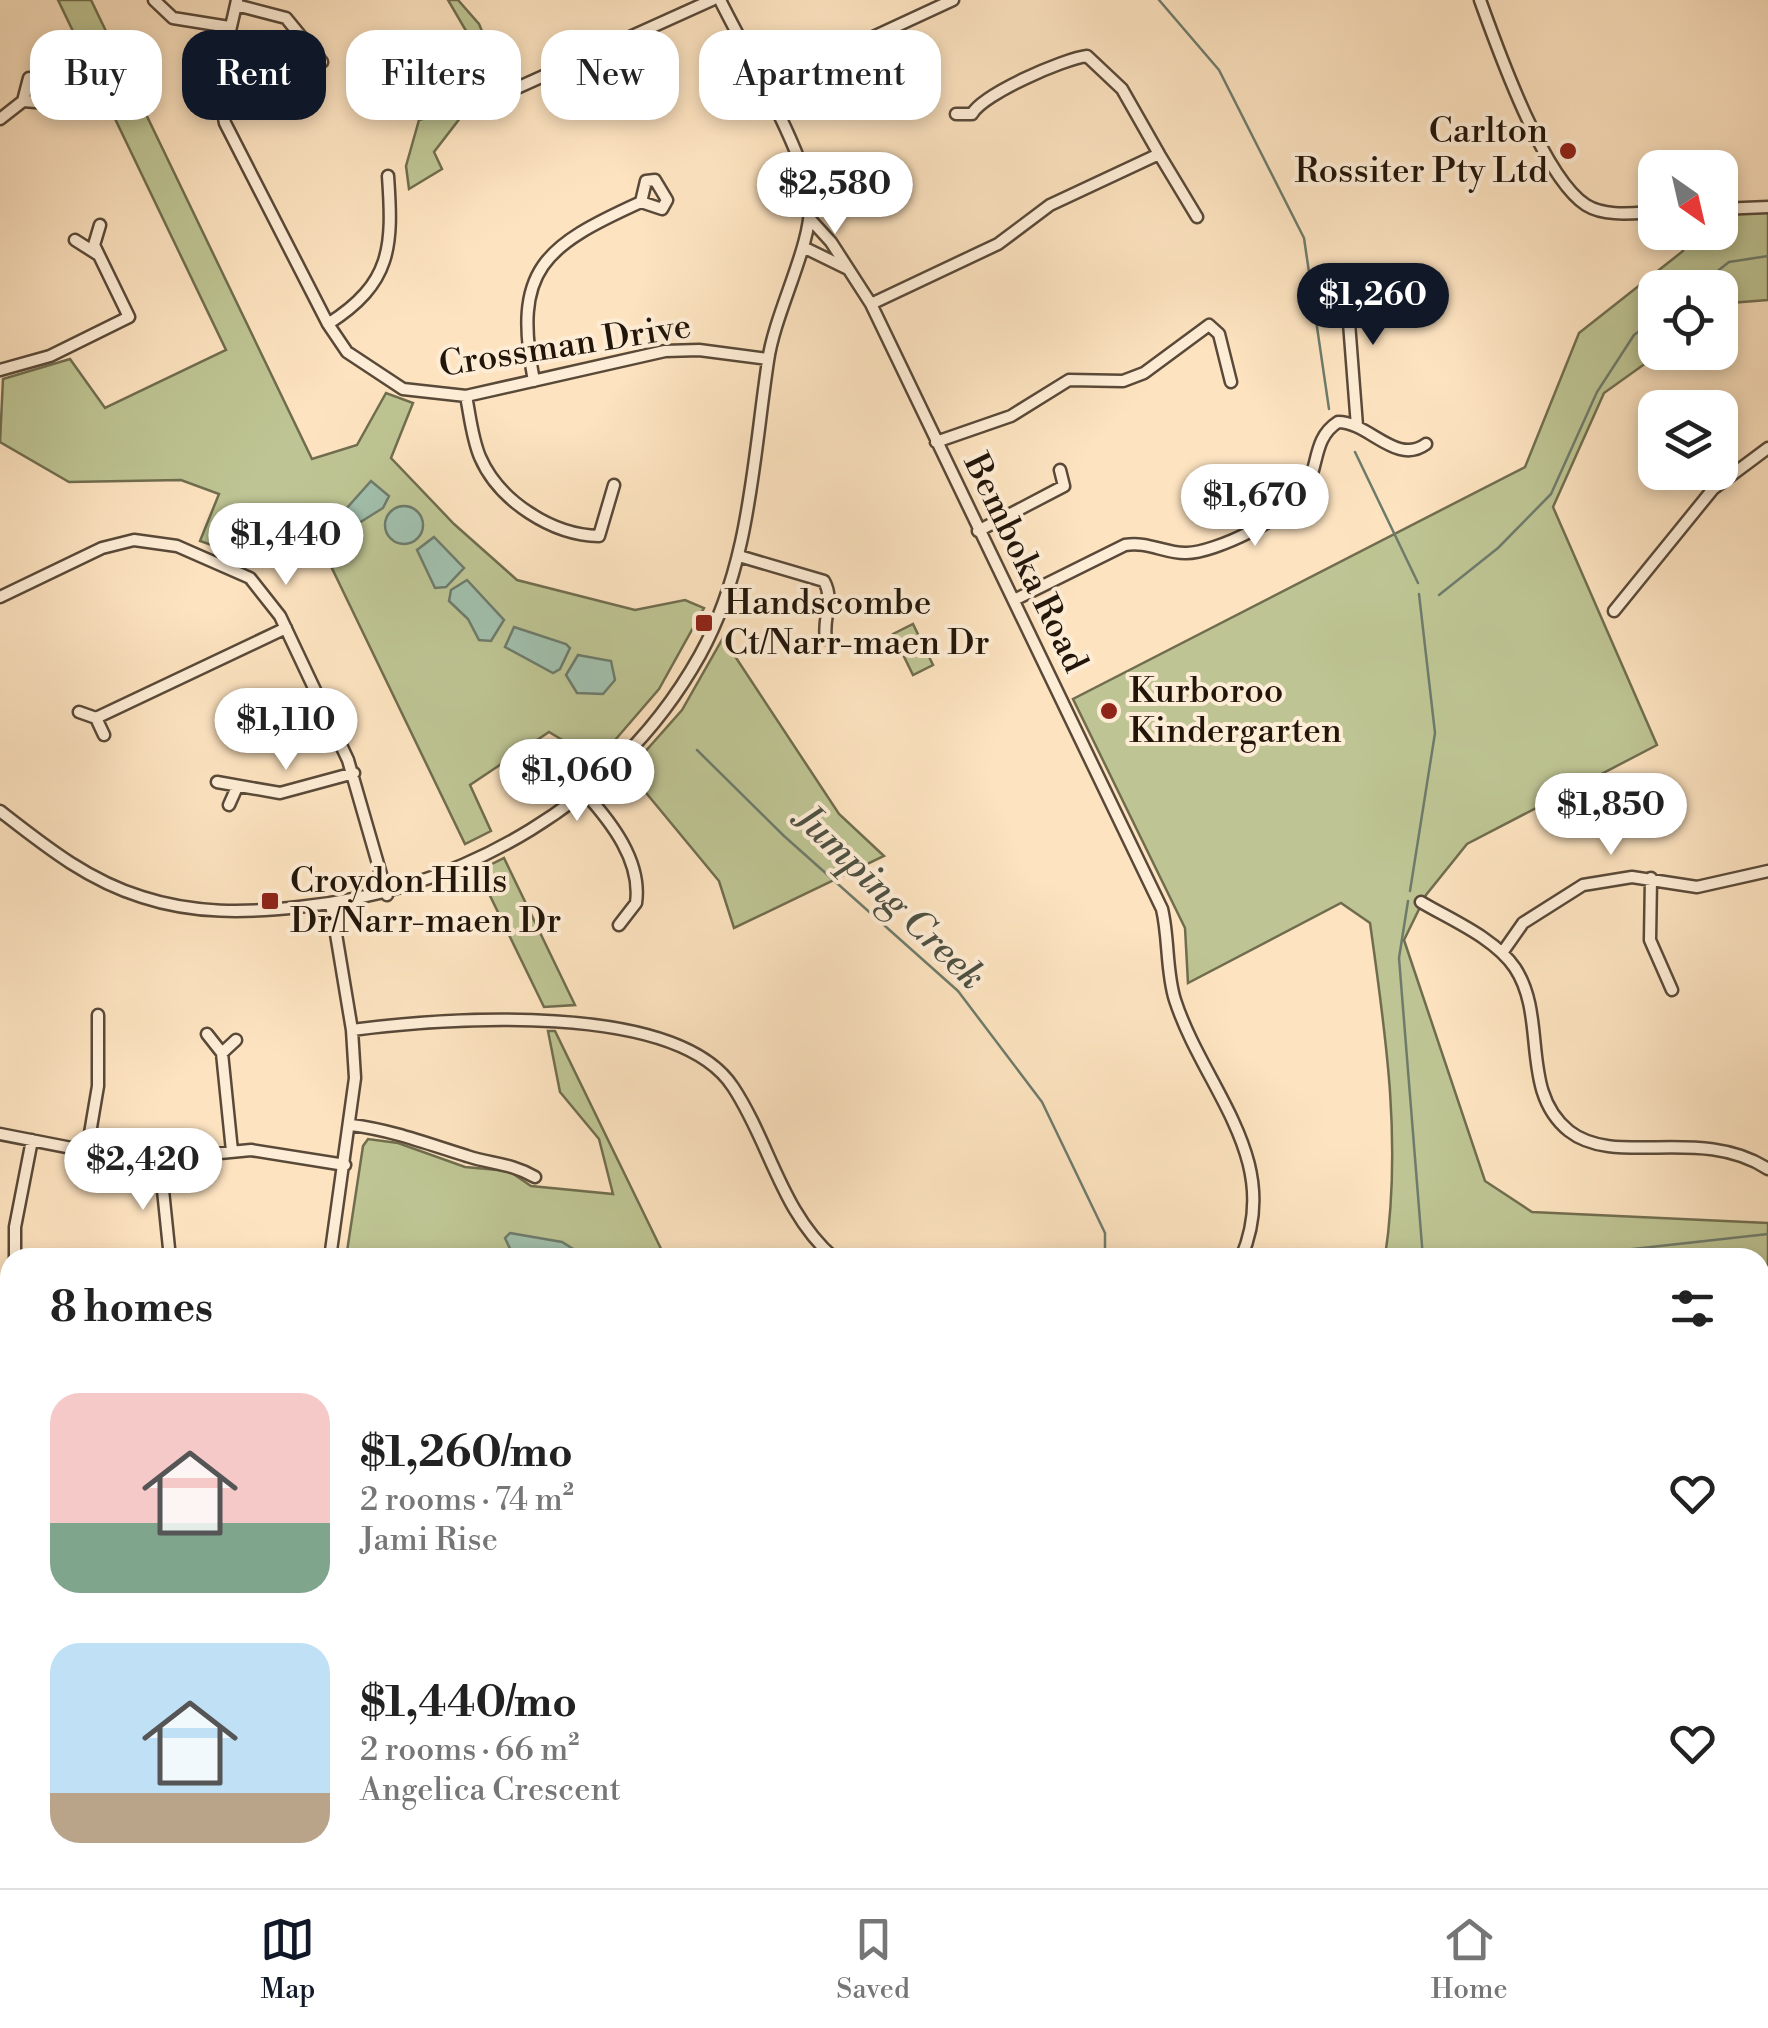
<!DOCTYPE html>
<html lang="en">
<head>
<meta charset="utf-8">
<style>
	body { margin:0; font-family:"Libre Bodoni",serif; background:#f6f6f6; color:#222; height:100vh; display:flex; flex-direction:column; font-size:38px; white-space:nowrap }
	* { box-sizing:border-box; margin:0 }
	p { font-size:32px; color:#767676 }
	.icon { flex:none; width:55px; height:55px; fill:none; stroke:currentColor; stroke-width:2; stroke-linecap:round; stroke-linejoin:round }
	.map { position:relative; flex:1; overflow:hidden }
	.sheet { position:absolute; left:0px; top:1248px; width:1770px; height:642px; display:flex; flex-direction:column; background:#fff; border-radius:30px 30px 0 0; box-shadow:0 5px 15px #0003 }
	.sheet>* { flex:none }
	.guide { position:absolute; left:30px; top:30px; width:1000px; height:90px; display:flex; gap:20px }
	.needle { width:65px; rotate:146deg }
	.buttons { position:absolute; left:1638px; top:150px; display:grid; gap:20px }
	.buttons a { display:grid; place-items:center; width:100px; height:100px; border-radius:20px; background:#fff; box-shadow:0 5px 15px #0003; font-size:50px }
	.price { position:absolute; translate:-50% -85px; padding:0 22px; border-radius:35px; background:#fff; color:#222; font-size:32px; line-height:65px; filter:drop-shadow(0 2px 5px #0008) }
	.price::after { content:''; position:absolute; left:50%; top:60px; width:30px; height:22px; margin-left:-15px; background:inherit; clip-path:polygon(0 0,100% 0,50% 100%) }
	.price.current { background:#111827; color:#fff }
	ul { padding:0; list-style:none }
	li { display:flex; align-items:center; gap:30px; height:250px; padding:0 50px }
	li span { display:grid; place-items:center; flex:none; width:280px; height:200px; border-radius:30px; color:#555 }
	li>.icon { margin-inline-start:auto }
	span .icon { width:120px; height:120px; fill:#fffc; stroke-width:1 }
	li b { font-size:42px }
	h2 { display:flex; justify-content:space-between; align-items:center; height:120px; padding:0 50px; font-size:42px }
	.chip { padding:0 35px; border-radius:30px; background:#fff; box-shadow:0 5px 15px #0003; font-size:35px; line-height:90px }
	.chip.current { background:#111827; color:#fff }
	.tab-bar { display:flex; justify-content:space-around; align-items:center; height:140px; border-top:2px solid #e0e0e0; background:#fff; font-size:28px; color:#767676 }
	.tab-bar a { display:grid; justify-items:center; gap:5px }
	.tab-bar .current { color:#111827 }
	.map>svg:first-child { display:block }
	.green { fill:#bec493; stroke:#706d4e; stroke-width:2.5 }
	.water { fill:#a1bfac; stroke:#6e7b6b; stroke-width:2.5 }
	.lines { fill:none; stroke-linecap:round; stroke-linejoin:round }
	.stream { stroke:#6e7b6b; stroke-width:2.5 }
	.minor-casing { stroke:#594938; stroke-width:15 }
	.minor { stroke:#feedd6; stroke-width:10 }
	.poi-dot { fill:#8f2418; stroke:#feedd6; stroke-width:4 }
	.labels { text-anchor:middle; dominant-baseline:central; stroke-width:8; stroke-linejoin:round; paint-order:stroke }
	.poi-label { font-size:35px; fill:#22160a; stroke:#feedd6; text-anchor:start }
	.street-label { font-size:35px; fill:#22160a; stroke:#feedd6 }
	.water-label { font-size:38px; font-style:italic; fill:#4e5143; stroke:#feedd6 }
</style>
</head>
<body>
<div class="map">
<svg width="1768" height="1888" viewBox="0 0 1768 1888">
	<rect width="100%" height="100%" fill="#fde3c0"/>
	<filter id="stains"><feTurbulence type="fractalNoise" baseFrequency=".002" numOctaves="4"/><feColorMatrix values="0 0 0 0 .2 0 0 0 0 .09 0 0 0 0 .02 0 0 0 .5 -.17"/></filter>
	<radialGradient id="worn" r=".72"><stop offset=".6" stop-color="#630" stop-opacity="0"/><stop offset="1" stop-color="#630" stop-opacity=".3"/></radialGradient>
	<path class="green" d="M58 0H91L312 459 357 445 386 393 413 403 391 458 454 524 517 580 635 610 685 600 704 608 659 689 597 761 549 732 470 785 491 831 465 844 313 529 250 506 229 551 200 541 219 494 181 480 69 482 0 442 3 379 70 359 105 408 226 350Z
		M448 0H458L479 24 502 79 496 82Z
		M462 108 464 113 434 152 442 169 409 189 406 166 419 120Z
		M1768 212V300L1730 303 1720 310V288H1655V352L1660 353 1604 393 1553 507 1657 745 1467 844 1426 895 1404 940 1485 1181 1532 1212 1768 1223V1268L1760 1270V1258L1385 1257C1402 1144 1386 1036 1370 923L1341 903 1188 983 1185 928 1073 699 1525 467 1579 333 1683 251V233L1720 232V215Z
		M913 624 933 665 913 675 893 634Z
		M723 638 839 814 884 856 734 928 719 881 628 771 682 710Z
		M504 858 575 1005 544 1007 478 871Z
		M548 1031H555L665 1257 346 1258 363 1146 368 1139 398 1143 465 1167 509 1171 531 1186 613 1194 599 1139 560 1092Z
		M1760 1540 1768 1553V1730L1760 1734Z
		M97 1880H739L714 1888H80Z"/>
	<path class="water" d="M371 481 389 496 383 508 359 523 346 509Z
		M385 525a19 19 0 1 1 38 0a19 19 0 1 1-38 0Z
		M434 537 464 568 446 587 435 588 417 550Z
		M467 580 504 620 491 641 479 640 468 619 449 601 451 590Z
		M514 627 566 644 570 648 560 669 553 673 505 647Z
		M578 655 611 661 615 680 603 694 577 693 566 675Z
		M510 1233 562 1242 586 1257H514L505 1238Z
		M470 1880H621L607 1888H454Z"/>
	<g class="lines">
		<path class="stream" d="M1159 0 1219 70 1304 238 1329 409
			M1696 288 1729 262 1768 256
			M1355 452 1418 583
			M1439 595 1498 548 1551 494 1597 392 1634 335 1655 319
			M697 750 784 836 958 991 1042 1102 1105 1233V1258
			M1410 891 1435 733 1419 594
			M1408 901 1399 958 1423 1258
			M1552 1258 1768 1234"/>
		<g class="minor-casing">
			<path id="minor" d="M154 0 173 18 229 27
				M237 0C228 43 215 78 225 123L328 324 347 352 403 389 466 396 665 351 699 350 768 359
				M1480 0C1498 50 1543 177 1586 205 1605 217 1634 213 1655 212
				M236 5 286 18 322 62
				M29 78 23 101 48 103
				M763 88 953 0
				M479 105 712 0
				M0 119 23 101
				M1159 154 1197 217
				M1720 209 1768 207
				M810 219 831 242 871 304 1162 909C1169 938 1166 972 1175 1000 1204 1089 1284 1159 1241 1258
				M75 240 97 254
				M803 247 846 268
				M1345 271 1357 426
				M871 304 998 244 1050 205 1159 154 1122 89 1087 56C1063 59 983 94 972 114H956
				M328 324C392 283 393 247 388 176
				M0 370 50 356 129 317 94 245 100 225
				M534 381C512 269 544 246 641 202L646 181 655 180 667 200 662 209 641 202
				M466 396C470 416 472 438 480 457 499 501 552 535 599 536L614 485
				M936 442 1011 416 1069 380 1123 381 1144 373 1209 325 1219 334 1231 382
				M978 531 1064 486 1060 470
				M739 556 824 581C835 601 822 618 826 639
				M0 597 102 548 134 540 177 546 250 578 280 616 348 760 387 895
				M1014 600 1125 545C1147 541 1164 553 1185 553 1214 554 1293 515 1306 489 1319 465 1313 438 1338 422 1369 422 1396 466 1426 444
				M1614 611 1713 489 1768 448
				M79 712 96 718 104 735
				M96 718 286 628
				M217 782 280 793 354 773
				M585 793C611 822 642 861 636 903L619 925
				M229 805 237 787
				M0 811C45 846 87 880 142 897 194 914 246 913 299 907 464 890 618 802 700 655 750 565 753 460 768 361 775 311 813 244 810 200 806 154 743 47 720 0
				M1651 878 1650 940 1672 990
				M1421 902C1451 920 1495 938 1515 968 1548 1018 1519 1091 1569 1131 1616 1168 1701 1125 1768 1169
				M1502 953 1523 923 1583 885 1632 877 1697 887 1768 871
				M352 1030C444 1018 676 1000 733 1087 770 1143 781 1212 834 1258
				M207 1034 222 1053 236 1040
				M222 1053 232 1151
				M351 1125C392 1130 428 1144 467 1156 491 1164 511 1163 535 1177
				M0 1134 138 1161 251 1150 345 1165
				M87 1151 98 1086V1015
				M160 1161 170 1258
				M15 1258V1227L32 1140
				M330 1258 355 1078 352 1030 331 904
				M1760 1476 1768 1470
				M0 1498H10
				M0 1629 10 1625
				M0 1761 10 1760
				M1273 1880 1275 1888
				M45 1888 65 1880"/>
		</g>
		<use href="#minor" class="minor"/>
	</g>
	<g class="poi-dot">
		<circle cx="1568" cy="151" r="10"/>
		<rect x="694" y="613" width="20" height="20" rx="5"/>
		<circle cx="1109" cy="711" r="10"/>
		<rect x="260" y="891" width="20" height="20" rx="5"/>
	</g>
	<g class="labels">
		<g class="poi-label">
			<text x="1548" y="131" text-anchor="end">Carlton<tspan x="1548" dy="40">Rossiter Pty Ltd</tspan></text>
			<text x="724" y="603">Handscombe<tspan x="724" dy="40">Ct/Narr-maen Dr</tspan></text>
			<text x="1129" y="691">Kurboroo<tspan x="1129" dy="40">Kindergarten</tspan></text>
			<text x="290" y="881">Croydon Hills<tspan x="290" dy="40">Dr/Narr-maen Dr</tspan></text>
		</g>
		<g class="street-label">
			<text transform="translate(565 346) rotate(-9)">Crossman Drive</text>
			<text transform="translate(1025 563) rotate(64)">Bemboka Road</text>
		</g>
		<g class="water-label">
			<text transform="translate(890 898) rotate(44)">Jumping Creek</text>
		</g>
	</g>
	<rect width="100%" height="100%" filter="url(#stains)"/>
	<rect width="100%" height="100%" fill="url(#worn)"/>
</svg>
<div class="buttons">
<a><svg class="needle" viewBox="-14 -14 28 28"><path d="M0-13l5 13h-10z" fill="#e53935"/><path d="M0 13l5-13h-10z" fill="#767676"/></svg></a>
<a><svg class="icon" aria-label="locate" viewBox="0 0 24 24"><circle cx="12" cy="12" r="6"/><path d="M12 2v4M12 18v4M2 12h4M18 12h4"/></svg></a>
<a><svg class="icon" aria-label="layers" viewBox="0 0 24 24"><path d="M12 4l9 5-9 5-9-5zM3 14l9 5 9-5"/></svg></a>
</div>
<b class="price" style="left:835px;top:237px">$2,580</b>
<b class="price current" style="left:1373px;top:348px">$1,260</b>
<b class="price" style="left:1255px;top:549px">$1,670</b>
<b class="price" style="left:286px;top:588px">$1,440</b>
<b class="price" style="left:286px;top:773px">$1,110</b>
<b class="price" style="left:577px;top:824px">$1,060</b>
<b class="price" style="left:1611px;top:858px">$1,850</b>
<b class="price" style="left:143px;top:1213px">$2,420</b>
<div class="guide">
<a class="chip">Buy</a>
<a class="chip current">Rent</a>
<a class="chip">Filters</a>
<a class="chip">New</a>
<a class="chip">Apartment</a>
</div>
<section class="sheet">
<h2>8 homes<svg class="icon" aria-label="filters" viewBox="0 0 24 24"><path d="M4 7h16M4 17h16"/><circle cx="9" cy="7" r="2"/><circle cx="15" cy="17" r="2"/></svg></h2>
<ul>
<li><span style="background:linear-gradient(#f6c9c9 65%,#7fa58c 0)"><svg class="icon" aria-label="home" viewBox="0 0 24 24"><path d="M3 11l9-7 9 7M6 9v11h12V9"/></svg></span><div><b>$1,260/mo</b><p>2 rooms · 74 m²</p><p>Jami Rise</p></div><svg class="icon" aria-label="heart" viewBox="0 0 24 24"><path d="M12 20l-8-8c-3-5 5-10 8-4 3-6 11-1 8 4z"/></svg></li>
<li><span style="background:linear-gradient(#bfe0f5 75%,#b9a48a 0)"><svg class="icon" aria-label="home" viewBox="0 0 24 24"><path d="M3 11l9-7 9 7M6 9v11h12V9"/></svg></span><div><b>$1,440/mo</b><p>2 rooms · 66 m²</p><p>Angelica Crescent</p></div><svg class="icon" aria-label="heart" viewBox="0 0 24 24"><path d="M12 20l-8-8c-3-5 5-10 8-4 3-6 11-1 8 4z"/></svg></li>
</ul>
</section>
</div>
<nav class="tab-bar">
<a class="current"><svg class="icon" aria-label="map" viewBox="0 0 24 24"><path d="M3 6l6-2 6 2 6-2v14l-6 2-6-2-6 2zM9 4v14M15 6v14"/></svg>Map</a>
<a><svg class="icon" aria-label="saved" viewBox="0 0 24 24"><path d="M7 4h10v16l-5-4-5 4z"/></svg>Saved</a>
<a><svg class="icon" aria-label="home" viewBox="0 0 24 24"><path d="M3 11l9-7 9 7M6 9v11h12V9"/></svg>Home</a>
</nav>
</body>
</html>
